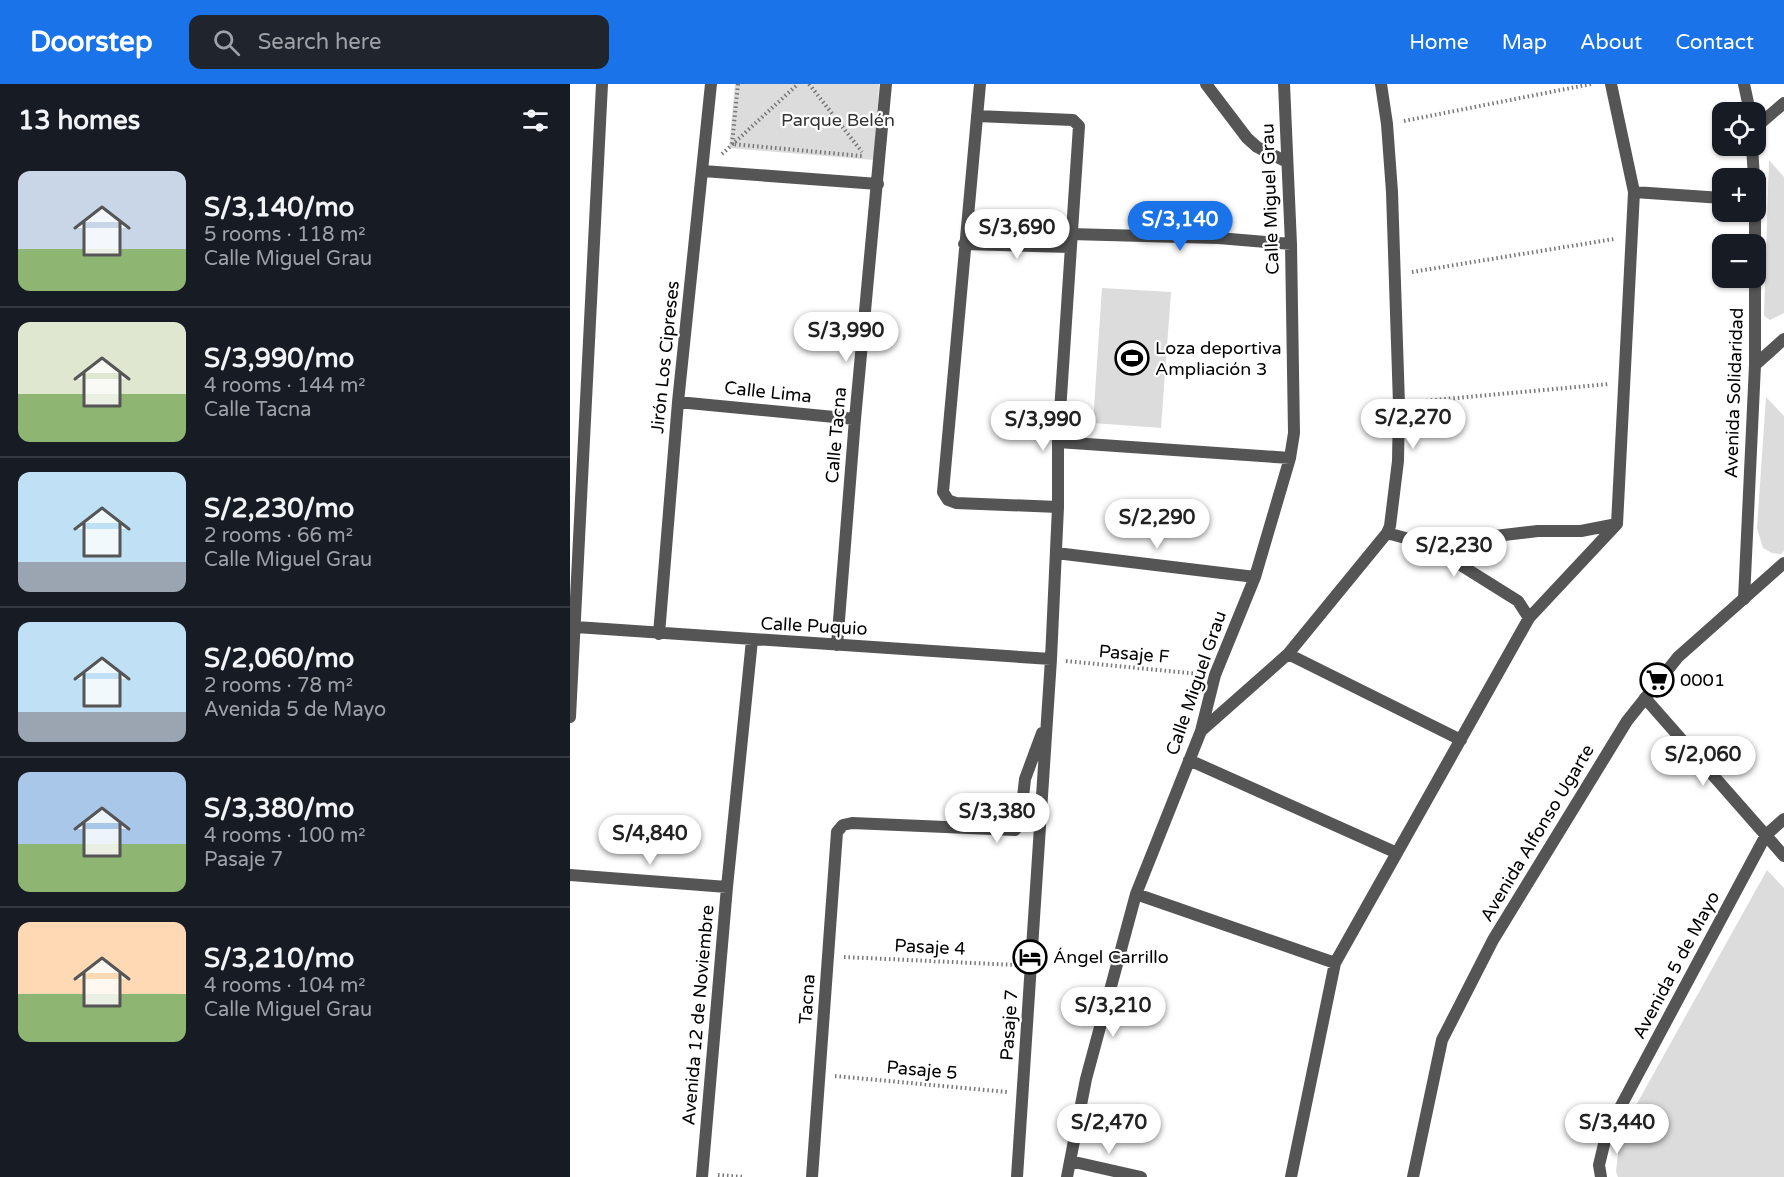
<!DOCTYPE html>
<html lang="en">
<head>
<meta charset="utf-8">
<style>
	body { margin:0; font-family:"Varela Round",sans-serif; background:#20242c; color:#f1f3f6; height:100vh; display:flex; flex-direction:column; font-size:22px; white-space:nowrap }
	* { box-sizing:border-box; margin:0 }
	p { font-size:20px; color:#9ea1a6 }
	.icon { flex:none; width:33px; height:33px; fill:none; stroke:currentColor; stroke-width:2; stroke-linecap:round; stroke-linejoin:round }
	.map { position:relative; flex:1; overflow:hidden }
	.details { display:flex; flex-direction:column; background:#171b24; width:570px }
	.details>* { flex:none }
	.tools { position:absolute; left:1142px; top:18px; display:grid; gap:12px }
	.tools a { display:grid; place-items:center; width:54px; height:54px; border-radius:12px; background:#171b24; box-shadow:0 2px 4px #0004; font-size:30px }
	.price { position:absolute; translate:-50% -51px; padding:0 14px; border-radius:21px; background:#fff; color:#222; font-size:20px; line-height:39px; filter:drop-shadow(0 2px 3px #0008) }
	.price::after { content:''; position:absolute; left:50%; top:36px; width:18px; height:14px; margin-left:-9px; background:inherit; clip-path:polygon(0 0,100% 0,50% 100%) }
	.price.current { background:#1a73e8; color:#fff }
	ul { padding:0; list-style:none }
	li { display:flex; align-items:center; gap:18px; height:150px; padding:0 18px }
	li+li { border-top:2px solid #363941 }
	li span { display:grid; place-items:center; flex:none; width:168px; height:120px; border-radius:12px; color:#555 }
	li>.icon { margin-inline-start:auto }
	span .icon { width:72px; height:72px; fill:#fffc; stroke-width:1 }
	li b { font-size:26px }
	h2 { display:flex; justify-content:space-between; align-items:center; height:72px; padding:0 18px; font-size:26px }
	header { display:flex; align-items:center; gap:36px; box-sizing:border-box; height:84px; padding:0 30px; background:#1a73e8; color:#fff }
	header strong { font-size:28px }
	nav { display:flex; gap:33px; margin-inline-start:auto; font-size:21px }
	.search { width:420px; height:54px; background:#20242c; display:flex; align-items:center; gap:15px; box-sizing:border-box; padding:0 21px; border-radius:12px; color:#9ea1a6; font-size:22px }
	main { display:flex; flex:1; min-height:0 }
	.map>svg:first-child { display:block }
	.green { fill:#dcdcdc }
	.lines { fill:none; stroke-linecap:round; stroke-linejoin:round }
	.path { stroke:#777; stroke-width:4; stroke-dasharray:1.5 3; stroke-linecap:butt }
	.minor { stroke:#555; stroke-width:12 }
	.tertiary { stroke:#555; stroke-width:12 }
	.labels { text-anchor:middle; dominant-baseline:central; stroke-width:4.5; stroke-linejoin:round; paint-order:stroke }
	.park-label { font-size:18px; fill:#333; stroke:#fff }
	.street-label { font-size:18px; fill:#000; stroke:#fff }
	.poi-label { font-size:18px; fill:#000; stroke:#fff; text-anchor:start }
</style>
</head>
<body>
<header>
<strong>Doorstep</strong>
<div class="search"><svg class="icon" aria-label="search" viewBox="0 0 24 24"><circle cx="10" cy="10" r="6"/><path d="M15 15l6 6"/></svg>Search here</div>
<nav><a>Home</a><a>Map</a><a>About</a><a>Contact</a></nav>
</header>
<main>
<section class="details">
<h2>13 homes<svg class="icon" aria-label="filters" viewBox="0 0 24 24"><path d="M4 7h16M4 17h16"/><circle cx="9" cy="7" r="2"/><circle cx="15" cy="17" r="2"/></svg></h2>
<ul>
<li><span style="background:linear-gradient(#c9d6e8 65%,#8fb573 0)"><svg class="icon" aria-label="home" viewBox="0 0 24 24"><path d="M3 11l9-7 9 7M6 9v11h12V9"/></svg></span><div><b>S/3,140/mo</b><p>5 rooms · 118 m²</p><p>Calle Miguel Grau</p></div></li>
<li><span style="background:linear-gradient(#dfe7d0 60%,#8fb573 0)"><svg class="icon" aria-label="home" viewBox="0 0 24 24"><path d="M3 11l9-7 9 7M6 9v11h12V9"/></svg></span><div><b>S/3,990/mo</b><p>4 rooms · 144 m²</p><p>Calle Tacna</p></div></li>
<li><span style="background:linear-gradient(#bfe0f5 75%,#9aa5b1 0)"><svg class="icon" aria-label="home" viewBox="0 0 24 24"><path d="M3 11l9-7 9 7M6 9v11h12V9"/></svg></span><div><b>S/2,230/mo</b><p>2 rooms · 66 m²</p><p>Calle Miguel Grau</p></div></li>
<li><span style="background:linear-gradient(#bfe0f5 75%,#9aa5b1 0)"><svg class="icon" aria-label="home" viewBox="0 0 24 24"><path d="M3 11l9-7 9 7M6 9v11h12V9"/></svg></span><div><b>S/2,060/mo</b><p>2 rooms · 78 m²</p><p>Avenida 5 de Mayo</p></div></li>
<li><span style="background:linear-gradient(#a9c7e8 60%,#8fb573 0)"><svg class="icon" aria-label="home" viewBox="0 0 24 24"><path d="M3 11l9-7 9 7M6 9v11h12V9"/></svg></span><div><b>S/3,380/mo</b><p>4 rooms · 100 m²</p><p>Pasaje 7</p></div></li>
<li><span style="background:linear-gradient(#ffd9b3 60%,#8fb573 0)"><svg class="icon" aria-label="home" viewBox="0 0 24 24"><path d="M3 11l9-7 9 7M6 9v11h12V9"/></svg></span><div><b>S/3,210/mo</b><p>4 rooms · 104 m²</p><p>Calle Miguel Grau</p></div></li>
</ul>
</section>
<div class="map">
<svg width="1214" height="1093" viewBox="0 0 1214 1093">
	<rect width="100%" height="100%" fill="#fff"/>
	<path class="green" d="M165 0H309L304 76 159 64Z
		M1199 76 1214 93V229L1200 236 1194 232Z
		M532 204 601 208 591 344 523 339Z
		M1196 313 1214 332V467L1211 470 1202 469 1193 464 1187 444Z
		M1197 786 1214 804V1093H1048L1046 1088 1050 1050Z"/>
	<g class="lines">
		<path class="path" d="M168 0 162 60 292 72
			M239 0 292 68
			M834 37 1021 0
			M152 70 228 0
			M842 188 1044 155
			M843 318 1039 300
			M496 577 629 590
			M274 873 446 881
			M265 992 437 1008
			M148 1091 173 1093"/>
		<path class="minor" d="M410 0 373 408 378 416 386 419 488 423
			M636 0 677 54 687 63 717 78
			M1174 0 1180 28
			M407 32 503 36 509 42 488 358V423L481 575 447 1093
			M1185 44 1214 19
			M1182 62 1184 94
			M133 87 308 100
			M1064 108 1152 114
			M500 150 648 154 721 160
			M394 160 500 163
			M1185 281 1214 255
			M108 318 285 335
			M488 358 720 374
			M817 449 857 460 948 517 959 534
			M857 460 968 447H1011L1047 440
			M486 469 685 493
			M1174 515 1185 281V105
			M6 543 481 575
			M89 550 108 318 141 0
			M267 561 285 335 316 0
			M718 570 891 656
			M1075 614 1214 772
			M0 633 32 0
			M631 647 718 570 817 449 820 442 828 377 829 320 822 108 817 40 811 0
			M619 676 827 769
			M0 791 157 803
			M566 810 765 879
			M500 1077 571 1093
			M132 1093 157 803 182 556
			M242 1093 267 748 273 741 282 739 445 746 450 740 455 695 472 649
			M497 1093 516 995 566 810 631 647 645 591 685 493 720 374 724 349 721 160 714 0
			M721 1093 765 879 959 534 1047 440 1064 108 1041 0
			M1031 1093 1029 1081 1037 1048 1196 751 1214 735"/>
		<path class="tertiary" d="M843 1093 872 956 923 856 1057 637 1108 573 1214 479"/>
	</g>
	<defs>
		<g id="stadium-ring" transform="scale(1.725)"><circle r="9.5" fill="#fff" stroke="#000" stroke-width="1.5"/><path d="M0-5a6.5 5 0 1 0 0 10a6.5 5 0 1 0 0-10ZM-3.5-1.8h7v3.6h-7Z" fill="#000"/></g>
		<g id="supermarket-ring" transform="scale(1.725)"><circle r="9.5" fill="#fff" stroke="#000" stroke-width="1.5"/><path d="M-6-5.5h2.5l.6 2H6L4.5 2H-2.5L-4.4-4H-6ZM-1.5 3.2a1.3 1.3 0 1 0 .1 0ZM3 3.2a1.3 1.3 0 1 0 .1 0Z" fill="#000"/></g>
		<g id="hotel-ring" transform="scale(1.725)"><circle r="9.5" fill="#fff" stroke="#000" stroke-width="1.5"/><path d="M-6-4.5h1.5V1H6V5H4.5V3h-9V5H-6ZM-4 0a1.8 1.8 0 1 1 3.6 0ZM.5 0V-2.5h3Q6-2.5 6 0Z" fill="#000"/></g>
	</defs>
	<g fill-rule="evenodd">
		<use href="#stadium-ring" x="562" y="274"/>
		<use href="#supermarket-ring" x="1087" y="596"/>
		<use href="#hotel-ring" x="460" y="873"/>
	</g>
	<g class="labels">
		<g class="park-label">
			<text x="268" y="36">Parque Belén</text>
		</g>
		<g class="street-label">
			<text transform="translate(700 115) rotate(-92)">Calle Miguel Grau</text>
			<text transform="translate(95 273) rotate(-84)">Jirón Los Cipreses</text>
			<text transform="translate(198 308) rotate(6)">Calle Lima</text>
			<text transform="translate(1164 309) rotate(-88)">Avenida Solidaridad</text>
			<text transform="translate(266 351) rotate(-85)">Calle Tacna</text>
			<text transform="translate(244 542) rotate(3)">Calle Puquio</text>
			<text transform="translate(564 570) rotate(5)">Pasaje F</text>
			<text transform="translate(626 599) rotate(-71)">Calle Miguel Grau</text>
			<text transform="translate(967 749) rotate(-59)">Avenida Alfonso Ugarte</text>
			<text transform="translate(360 863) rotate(3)">Pasaje 4</text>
			<text transform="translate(1106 881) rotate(-62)">Avenida 5 de Mayo</text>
			<text transform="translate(237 915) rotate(-86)">Tacna</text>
			<text transform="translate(128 931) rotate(-85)">Avenida 12 de Noviembre</text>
			<text transform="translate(439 941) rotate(-86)">Pasaje 7</text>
			<text transform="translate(352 986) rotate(5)">Pasaje 5</text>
		</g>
		<g class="poi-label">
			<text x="585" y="264">Loza deportiva<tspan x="585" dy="21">Ampliación 3</tspan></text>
			<text x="1110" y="596">0001</text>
			<text x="483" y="873">Ángel Carrillo</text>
		</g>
	</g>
</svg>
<div class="tools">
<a><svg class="icon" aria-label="locate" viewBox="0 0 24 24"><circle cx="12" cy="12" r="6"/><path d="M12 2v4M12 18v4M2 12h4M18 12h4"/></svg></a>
<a>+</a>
<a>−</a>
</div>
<b class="price current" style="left:610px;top:168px">S/3,140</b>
<b class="price" style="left:447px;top:176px">S/3,690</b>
<b class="price" style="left:276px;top:279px">S/3,990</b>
<b class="price" style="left:843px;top:366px">S/2,270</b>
<b class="price" style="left:473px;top:368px">S/3,990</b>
<b class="price" style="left:587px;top:466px">S/2,290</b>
<b class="price" style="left:884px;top:494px">S/2,230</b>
<b class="price" style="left:1133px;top:703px">S/2,060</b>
<b class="price" style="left:427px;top:760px">S/3,380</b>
<b class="price" style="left:80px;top:782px">S/4,840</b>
<b class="price" style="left:543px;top:954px">S/3,210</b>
<b class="price" style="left:539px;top:1071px">S/2,470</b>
<b class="price" style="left:1047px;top:1071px">S/3,440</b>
</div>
</main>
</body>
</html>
